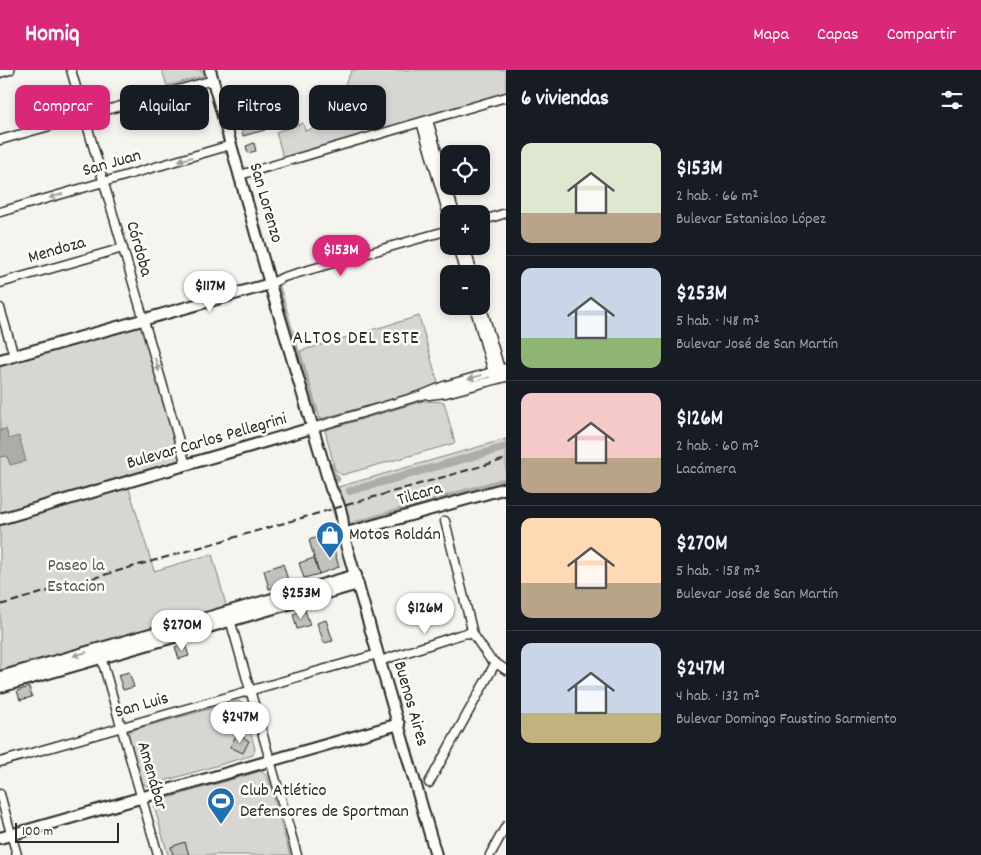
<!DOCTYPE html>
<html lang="es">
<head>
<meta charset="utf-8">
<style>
	body { margin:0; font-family:Dekko,sans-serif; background:#242831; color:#f1f3f6; height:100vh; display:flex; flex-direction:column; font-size:19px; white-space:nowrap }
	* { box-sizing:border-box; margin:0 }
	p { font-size:16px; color:#9ea1a6 }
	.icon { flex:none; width:28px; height:28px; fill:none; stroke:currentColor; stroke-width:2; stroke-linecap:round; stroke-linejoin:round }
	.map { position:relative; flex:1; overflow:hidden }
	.side { display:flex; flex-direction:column; background:#171b24; width:475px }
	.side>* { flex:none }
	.guide { position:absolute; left:15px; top:15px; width:415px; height:45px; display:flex; gap:10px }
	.tools { position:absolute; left:440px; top:75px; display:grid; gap:10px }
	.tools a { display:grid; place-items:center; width:50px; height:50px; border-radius:10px; background:#171b24; box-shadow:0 2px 8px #0003; font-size:25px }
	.scale { position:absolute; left:15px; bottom:12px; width:104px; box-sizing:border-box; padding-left:5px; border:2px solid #2b2b2b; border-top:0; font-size:14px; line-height:18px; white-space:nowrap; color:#2b2b2b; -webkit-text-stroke:4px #fdfcf7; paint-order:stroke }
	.price { position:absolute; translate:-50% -42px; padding:0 11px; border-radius:18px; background:#fff; color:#222; font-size:16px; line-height:32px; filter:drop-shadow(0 1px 2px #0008) }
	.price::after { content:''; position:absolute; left:50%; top:30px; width:15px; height:11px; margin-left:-8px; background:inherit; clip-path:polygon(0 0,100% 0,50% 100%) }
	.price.on { background:#db2777; color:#fff }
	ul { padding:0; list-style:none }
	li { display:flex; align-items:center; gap:15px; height:125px; padding:0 15px }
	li+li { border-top:1px solid #363941 }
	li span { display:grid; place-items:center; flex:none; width:140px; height:100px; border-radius:10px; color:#555 }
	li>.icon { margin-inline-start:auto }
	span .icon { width:60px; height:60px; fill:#fffc; stroke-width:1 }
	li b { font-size:21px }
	h2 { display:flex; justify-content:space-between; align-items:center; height:60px; padding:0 15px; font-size:21px }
	.chip { padding:0 18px; border-radius:10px; background:#171b24; box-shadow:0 2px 8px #0003; font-size:18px; line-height:45px }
	.chip.on { background:#db2777; color:#fff }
	header { display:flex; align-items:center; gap:30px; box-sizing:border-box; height:70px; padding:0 25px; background:#db2777; color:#fff }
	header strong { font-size:24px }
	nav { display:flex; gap:28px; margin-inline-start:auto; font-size:18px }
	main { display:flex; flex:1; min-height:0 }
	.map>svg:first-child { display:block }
	.built { fill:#e6e5e0 }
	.green { fill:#d7d6d2; stroke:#81807e }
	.water { fill:#adaca9; stroke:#797877 }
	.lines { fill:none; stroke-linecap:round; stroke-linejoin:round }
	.canal { stroke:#adaca9; stroke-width:8 }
	.building { fill:#c2c1be; stroke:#2b2b2b }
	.street-casing { stroke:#2b2b2b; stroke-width:11 }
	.secondary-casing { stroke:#2b2b2b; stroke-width:14 }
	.street { stroke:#fdfcf7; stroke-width:8 }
	.secondary { stroke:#fdfcf7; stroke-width:10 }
	.rail { stroke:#2b2b2b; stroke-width:2; stroke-dasharray:8 4; stroke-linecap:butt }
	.oneway { fill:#9e9e9b }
	.labels { text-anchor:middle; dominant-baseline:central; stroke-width:5; stroke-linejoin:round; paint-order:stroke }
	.street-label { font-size:18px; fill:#2b2b2b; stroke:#fdfcf7 }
	.poi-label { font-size:18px; fill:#2b2b2b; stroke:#fdfcf7; text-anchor:start }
	.park-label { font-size:18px; fill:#565655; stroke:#fdfcf7 }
	.neighbourhood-label { font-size:19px; letter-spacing:1px; fill:#2b2b2b; stroke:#fdfcf7 }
</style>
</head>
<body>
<header>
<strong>Homiq</strong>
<nav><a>Mapa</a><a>Capas</a><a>Compartir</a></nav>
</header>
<main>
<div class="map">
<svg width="506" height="785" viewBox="0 0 506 785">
	<rect width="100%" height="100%" fill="#f5f4ef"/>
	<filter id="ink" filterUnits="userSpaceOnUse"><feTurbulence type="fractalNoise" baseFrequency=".02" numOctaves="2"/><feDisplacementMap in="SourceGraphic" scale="10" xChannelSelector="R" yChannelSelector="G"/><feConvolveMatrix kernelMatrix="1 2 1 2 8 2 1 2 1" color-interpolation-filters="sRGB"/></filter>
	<g filter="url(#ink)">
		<path class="built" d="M333 460 344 496 319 504 308 468Z"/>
		<path class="green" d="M162 0H201L203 6 167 16Z
			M352 0H506V23L283 87 276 62 303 53 305 61 339 50 341 22Z
			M419 246 438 313 422 321 320 349 300 281Z
			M143 248 186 395 127 412 154 501 212 484 228 542 0 607V290Z
			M423 331 444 332 455 373 342 405 335 400 325 360Z
			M506 369V418L343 464C334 451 330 435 331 419Z
			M238 631 242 633 255 679 253 685 147 716 142 713 128 665 129 661Z
			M261 701 268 707 290 785H168L154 736 157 731Z"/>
		<path class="water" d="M6 359 9 369 19 366 26 391 10 395 7 386 0 387V360Z"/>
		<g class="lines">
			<path class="canal" d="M277 218 313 341
				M329 396 331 403 336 409
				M350 421 506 377
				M355 455 506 411"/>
		</g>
		<path class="building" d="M291 33 297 53 278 58 273 39Z
			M263 51 265 60 243 66 241 57Z
			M254 73 256 81 248 83 246 76Z
			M329 464 339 497 319 504 309 470Z
			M314 488 319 504 304 508 299 493Z
			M283 494 289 513 269 519 264 500Z
			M305 540 310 555 297 559 293 544Z
			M326 550 333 571 324 573 317 553Z
			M185 574 189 586 179 589 175 577Z
			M129 602 134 617 123 620 118 605Z
			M29 617 32 627 20 630 17 621Z
			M237 664 249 671 243 683 230 677Z
			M185 772 189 785H173L171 777Z"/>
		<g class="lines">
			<g class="street-casing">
				<path id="street" d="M71 0 186 395
					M0 3 10 0
					M428 50 455 144
					M421 52 449 148
					M0 70 213 10
					M240 105 506 27
					M0 142 231 75
					M481 151 506 143
					M457 176 465 204
					M465 176 473 204
					M0 213 123 178
					M270 214 284 207 449 160
					M481 234 501 303
					M474 236 494 306
					M0 238 14 286
					M429 325 446 323 506 307
					M312 358 422 325 444 316 506 298
					M445 451 473 564 490 589 506 600
					M229 546 297 785
					M100 583 158 785
					M380 591 459 565 467 563 473 564
					M0 692 378 584
					M429 713 495 594
					M0 724 17 785
					M490 785 506 756"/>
			</g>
			<g class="secondary-casing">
				<path id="secondary" d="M210 0 270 214 331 419C339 432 344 448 343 464L436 785
					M0 290 270 214
					M0 449 312 358
					M343 464 506 418
					M0 607 356 505
					M0 617 358 514
					M0 768 399 654"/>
			</g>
			<use href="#street" class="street"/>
			<use href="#secondary" class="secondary"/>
			<path class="rail" d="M0 535 506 389"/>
		</g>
		<defs><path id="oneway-solid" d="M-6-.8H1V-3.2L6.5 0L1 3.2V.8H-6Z" transform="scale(1.25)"/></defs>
		<g class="oneway">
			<use href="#oneway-solid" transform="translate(185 89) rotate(164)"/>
			<use href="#oneway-solid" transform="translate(56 126) rotate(164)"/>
			<use href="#oneway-solid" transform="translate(157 295) rotate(74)"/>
			<use href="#oneway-solid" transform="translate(475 307) rotate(164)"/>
			<use href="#oneway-solid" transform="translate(80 584) rotate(164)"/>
		</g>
	</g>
	<defs>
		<g id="shop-pin" transform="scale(1.4375)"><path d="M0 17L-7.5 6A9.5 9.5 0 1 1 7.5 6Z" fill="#1f6fb2" stroke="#fdfcf7"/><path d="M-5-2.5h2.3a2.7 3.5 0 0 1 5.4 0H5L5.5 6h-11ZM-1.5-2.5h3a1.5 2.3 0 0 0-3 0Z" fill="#fff"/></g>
		<g id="stadium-pin" transform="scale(1.4375)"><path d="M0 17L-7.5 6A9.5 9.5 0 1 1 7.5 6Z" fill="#1f6fb2" stroke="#fdfcf7"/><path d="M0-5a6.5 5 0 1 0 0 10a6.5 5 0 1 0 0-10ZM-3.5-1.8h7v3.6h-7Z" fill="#fff"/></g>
	</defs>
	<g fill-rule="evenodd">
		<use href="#shop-pin" x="330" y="465"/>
		<use href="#stadium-pin" x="221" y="731"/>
	</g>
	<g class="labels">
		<g class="street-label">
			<text transform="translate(112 94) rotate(-16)">San Juan</text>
			<text transform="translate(265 133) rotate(74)">San Lorenzo</text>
			<text transform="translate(138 179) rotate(74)">Córdoba</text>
			<text transform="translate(57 181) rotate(-16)">Mendoza</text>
			<text transform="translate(207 372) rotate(-16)">Bulevar Carlos Pellegrini</text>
			<text transform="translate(420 425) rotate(-16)">Tilcara</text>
			<text transform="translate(410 634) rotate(74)">Buenos Aires</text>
			<text transform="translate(142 636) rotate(-16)">San Luis</text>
			<text transform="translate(151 706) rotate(74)">Amenábar</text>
		</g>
		<g class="poi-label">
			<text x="349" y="465">Motos Roldán</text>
			<text x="240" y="721">Club Atlético<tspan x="240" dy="21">Defensores de Sportman</tspan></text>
		</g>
		<g class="park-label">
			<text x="76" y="496">Paseo la<tspan x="76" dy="21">Estacion</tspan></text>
		</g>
		<g class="neighbourhood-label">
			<text x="356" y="269">ALTOS DEL ESTE</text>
		</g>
	</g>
</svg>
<div class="tools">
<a><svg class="icon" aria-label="locate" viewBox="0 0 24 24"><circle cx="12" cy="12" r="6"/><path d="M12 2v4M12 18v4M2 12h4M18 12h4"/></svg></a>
<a>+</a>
<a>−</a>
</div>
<div class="scale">100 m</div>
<b class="price on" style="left:341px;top:207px">$153M</b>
<b class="price" style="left:210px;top:243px">$117M</b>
<b class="price" style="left:301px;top:550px">$253M</b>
<b class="price" style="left:425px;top:565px">$126M</b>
<b class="price" style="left:182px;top:582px">$270M</b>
<b class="price" style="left:240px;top:674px">$247M</b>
<div class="guide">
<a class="chip on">Comprar</a>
<a class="chip">Alquilar</a>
<a class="chip">Filtros</a>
<a class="chip">Nuevo</a>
</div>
</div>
<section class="side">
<h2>6 viviendas<svg class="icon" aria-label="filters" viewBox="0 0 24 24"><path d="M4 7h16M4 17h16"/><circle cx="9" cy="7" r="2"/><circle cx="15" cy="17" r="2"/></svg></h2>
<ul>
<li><span style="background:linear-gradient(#dfe7d0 70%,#b9a48a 0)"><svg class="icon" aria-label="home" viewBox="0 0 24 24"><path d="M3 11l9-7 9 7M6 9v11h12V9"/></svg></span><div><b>$153M</b><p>2 hab. · 66 m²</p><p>Bulevar Estanislao López</p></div></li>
<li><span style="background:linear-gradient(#c9d6e8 70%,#8fb573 0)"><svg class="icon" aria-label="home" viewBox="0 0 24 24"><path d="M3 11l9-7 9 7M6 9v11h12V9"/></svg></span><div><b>$253M</b><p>5 hab. · 148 m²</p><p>Bulevar José de San Martín</p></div></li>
<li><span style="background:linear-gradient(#f6c9c9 65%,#b9a48a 0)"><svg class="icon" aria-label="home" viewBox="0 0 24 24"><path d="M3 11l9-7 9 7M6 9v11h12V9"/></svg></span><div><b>$126M</b><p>2 hab. · 60 m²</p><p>Lacámera</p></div></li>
<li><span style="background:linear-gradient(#ffd9b3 65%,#b9a48a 0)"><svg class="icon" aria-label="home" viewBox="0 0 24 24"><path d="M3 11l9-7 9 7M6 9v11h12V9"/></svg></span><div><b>$270M</b><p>5 hab. · 158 m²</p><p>Bulevar José de San Martín</p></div></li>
<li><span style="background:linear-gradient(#c9d6e8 70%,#c2b280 0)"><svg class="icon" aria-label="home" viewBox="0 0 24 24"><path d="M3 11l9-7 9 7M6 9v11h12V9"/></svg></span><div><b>$247M</b><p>4 hab. · 132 m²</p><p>Bulevar Domingo Faustino Sarmiento</p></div></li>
</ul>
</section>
</main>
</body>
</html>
